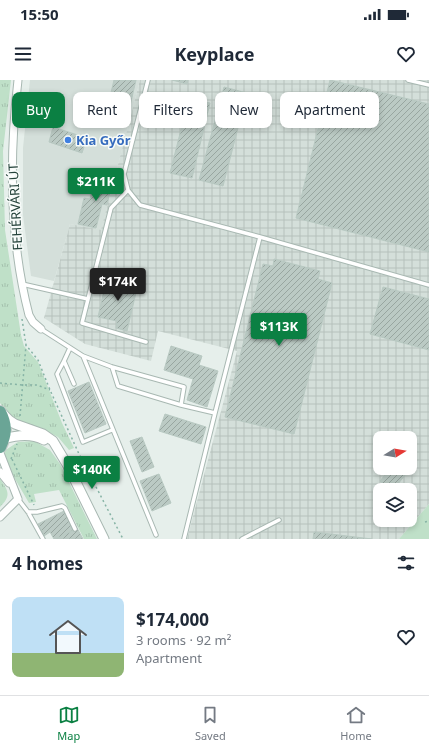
<!DOCTYPE html>
<html lang="en">
<head>
<meta charset="utf-8">
<style>
	body { margin:0; font-family:"Noto Sans",sans-serif; background:#f2f2f3; color:#1f2937; height:100vh; display:flex; flex-direction:column; font-size:15px; white-space:nowrap }
	* { box-sizing:border-box; margin:0 }
	p { font-size:13px; color:#747a83 }
	.icon { flex:none; width:22px; height:22px; fill:none; stroke:currentColor; stroke-width:2; stroke-linecap:round; stroke-linejoin:round }
	.map { position:relative; height:459px; overflow:hidden }
	.sheet { display:flex; flex-direction:column; background:#fff; flex:1 }
	.sheet>* { flex:none }
	.top-card { position:absolute; left:12px; top:12px; width:405px; height:36px; display:flex; gap:8px }
	.needle { width:26px; rotate:79deg }
	.tools { position:absolute; left:373px; top:351px; display:grid; gap:8px }
	.tools a { display:grid; place-items:center; width:44px; height:44px; border-radius:8px; background:#fff; box-shadow:0 2px 6px #0003; font-size:20px }
	.price { position:absolute; translate:-50% -34px; padding:0 9px; border-radius:4px; background:#0b8043; color:#fff; font-size:13px; line-height:26px; filter:drop-shadow(0 1px 2px #0008) }
	.price::after { content:''; position:absolute; left:50%; top:24px; width:12px; height:9px; margin-left:-6px; background:inherit; clip-path:polygon(0 0,100% 0,50% 100%) }
	.price.on { background:#222; color:#fff }
	ul { padding:0; list-style:none }
	li { display:flex; align-items:center; gap:12px; height:100px; padding:0 12px }
	li span { display:grid; place-items:center; flex:none; width:112px; height:80px; border-radius:8px; color:#555 }
	li>.icon { margin-inline-start:auto }
	span .icon { width:48px; height:48px; fill:#fffc; stroke-width:1 }
	li b { font-size:17px }
	h2 { display:flex; justify-content:space-between; align-items:center; height:48px; padding:0 12px; font-size:17px }
	.tag { padding:0 14px; border-radius:8px; background:#fff; box-shadow:0 2px 6px #0003; font-size:14px; line-height:36px }
	.tag.on { background:#0b8043; color:#fff }
	.status { display:flex; justify-content:space-between; align-items:center; height:28px; padding:0 20px; background:#fff; direction:ltr }
	.status svg { height:11px; fill:currentColor }
	header { display:flex; justify-content:space-between; align-items:center; height:52px; padding:0 12px; background:#fff; font-size:18px; font-weight:700 }
	.menu { display:flex; justify-content:space-around; align-items:center; height:56px; border-top:1px solid #e0e1e3; background:#fff; font-size:11px; color:#747a83 }
	.menu a { display:grid; justify-items:center; gap:2px }
	.menu .on { color:#0b8043 }
	.map>svg:first-child { display:block }
	.built { fill:#d4dfda }
	.industrial { fill:url(#industrial-grid); fill-rule:evenodd }
	.grass { fill:url(#grass-tufts) }
	.garden { fill:#bfe0c8 }
	.building { fill:url(#building-hatch); stroke:#b8c9c2 }
	.lines { fill:none; stroke-linecap:round; stroke-linejoin:round }
	.service-casing { stroke:#a8b8b2; stroke-width:5.5 }
	.minor-casing { stroke:#a8b8b2; stroke-width:9 }
	.tertiary-casing { stroke:#a8b8b2; stroke-width:11 }
	.primary-casing { stroke:#c2cac8; stroke-width:14 }
	.path { stroke:#86b3a5; stroke-width:1.5; stroke-dasharray:2 3; stroke-linecap:butt }
	.service { stroke:#fff; stroke-width:3.5 }
	.minor { stroke:#fff; stroke-width:7 }
	.tertiary { stroke:#fff; stroke-width:9 }
	.primary { stroke:#6aa596; stroke-width:12 }
	.shop-dot { fill:#3f7fe0; stroke:#f7fbf9; stroke-width:1.5 }
	.labels { text-anchor:middle; dominant-baseline:central; stroke-width:3; stroke-linejoin:round; paint-order:stroke }
	.shop-label { font-size:13px; font-weight:bold; fill:#366cbe; stroke:#f7fbf9; text-anchor:start }
	.street-label { font-size:13px; fill:#24423a; stroke:#f7fbf9 }
</style>
</head>
<body>
<div class="status"><b>15:50</b><svg viewBox="0 0 49 12"><path d="M0 12V9h3v3zM5 12V6h3v6zM10 12V3h3v9zM15 12V0h3v12zM26 1h20v11H26zM47 4h2v5h-2z"/></svg></div>
<header><svg class="icon" aria-label="menu" viewBox="0 0 24 24"><path d="M4 6h16M4 12h16M4 18h16"/></svg>Keyplace<svg class="icon" aria-label="heart" viewBox="0 0 24 24"><path d="M12 20l-8-8c-3-5 5-10 8-4 3-6 11-1 8 4z"/></svg></header>
<div class="map">
<svg width="429" height="459" viewBox="0 0 429 459">
	<defs>
		<pattern id="industrial-grid" width="8" height="8" patternUnits="userSpaceOnUse"><rect width="8" height="8" fill="#d4dfda"/><path d="M0 4h8M4 0v8" fill="none" stroke="#b6c1bc"/></pattern>
		<pattern id="grass-tufts" width="24" height="20" patternUnits="userSpaceOnUse"><rect width="24" height="20" fill="#bfe0c8"/><path d="M3 7l-1-3M5 7V3M7 7l1-3M15 17l-1-3M17 17v-4M19 17l1-3" fill="none" stroke="#a4c1ad"/></pattern>
		<pattern id="building-hatch" width="6" height="6" patternUnits="userSpaceOnUse"><rect width="6" height="6" fill="#bbcac4"/><path d="M-1 1l2-2M0 6l6-6M5 7l2-2" fill="none" stroke="#98a6a0"/></pattern>
	</defs>
	<rect width="100%" height="100%" fill="#e6efeb"/>
	<path class="built" d="M30 0H140L101 151 70 144 54 201 31 196 23 135V68Z"/>
	<path class="industrial" d="M140 0H429V424L399 459H187L237 271 158 251 151 281 85 264 44 238 70 144 101 150ZM380 358H410V388H380ZM380 410H410V440H380Z"/>
	<path class="grass" d="M0 0H11L3 71 5 150 21 255 24 266 38 282 62 343 74 368 69 370 58 357 41 348 20 342 9 334 0 323Z
		M34 361 50 370 60 384 97 459H84L59 410 34 414 36 422 29 423 8 387 4 371 18 362Z
		M0 399C9 411 11 416 0 427Z"/>
	<path class="garden" d="M429 424V459H399Z"/>
	<path class="building" d="M114 0H136L130 26 109 21Z
		M172 0H188L187 4Z
		M330 0 429 24V172L296 138Z
		M224 7 247 13 223 106 199 100Z
		M189 18 210 23 192 98 170 93Z
		M53 47 87 58 82 73 49 62Z
		M96 95 113 99 107 125 102 124 96 148 78 144 84 118 90 119Z
		M274 179 320 191 318 199 332 203 294 354 225 337 263 184 273 186Z
		M107 197 138 204 127 251 116 248 117 241 98 237Z
		M383 207 429 219V270L370 254Z
		M171 266 202 276 199 285 218 291 207 327 187 320 193 299 164 290Z
		M89 302 106 344 85 353 68 311Z
		M165 334 206 347 201 364 159 351Z
		M142 357 154 387 142 392 130 361Z
		M391 388H399L406 394 393 410H391L380 401Z
		M159 394 171 423 152 431 140 401Z
		M64 431 74 450 56 459H54L50 452 44 456 38 444Z
		M77 448 83 459H56L75 449Z
		M314 452 372 459H313Z"/>
	<g class="lines">
		<g class="service-casing">
			<path id="service" d="M148 0 124 94 128 110 140 125 260 157 429 205
				M408 0 429 5
				M128 110 111 128 82 243 146 262
				M22 204 88 219
				M41 249 83 276 112 287 184 307 181 325 215 333 184 459
				M70 268 64 281 74 304
				M83 276 156 455
				M64 281 57 294 83 362 112 350
				M112 287 118 306 181 325
				M215 333 260 157
				M18 419 28 432 43 459
				M28 432H37L62 426 65 428 75 449
				M242 459 279 440"/>
		</g>
		<g class="minor-casing">
			<path id="minor" d="M18 0C9 78 9 158 29 235L33 242 41 249
				M0 373 18 419
				M0 392 9 403
				M0 437 18 419"/>
		</g>
		<g class="tertiary-casing">
			<path id="tertiary" d="M1 332 9 340 15 344 43 354 53 361 68 386 104 459
				M4 359C17 355 31 353 44 360"/>
		</g>
		<g class="primary-casing">
			<path id="primary" d="M0 332C7 345 6 355 0 367"/>
		</g>
		<path class="path" d="M22 239 26 265 38 280 50 310 79 374 123 459
			M0 303 22 305H37L50 310
			M20 336 26 265
			M11 379 17 364
			M12 379 34 425
			M425 442 429 441"/>
		<use href="#service" class="service"/>
		<use href="#minor" class="minor"/>
		<use href="#tertiary" class="tertiary"/>
		<use href="#primary" class="primary"/>
	</g>
	<circle class="shop-dot" cx="68" cy="60" r="4"/>
	<g class="labels">
		<g class="shop-label">
			<text x="76" y="60">Kia Győr</text>
		</g>
		<g class="street-label">
			<text transform="translate(15 127) rotate(-93)">FEHÉRVÁRI ÚT</text>
		</g>
	</g>
</svg>
<div class="tools">
<a><svg class="needle" viewBox="-14 -14 28 28"><path d="M0-13l5 13h-10z" fill="#e53935"/><path d="M0 13l5-13h-10z" fill="#747a83"/></svg></a>
<a><svg class="icon" aria-label="layers" viewBox="0 0 24 24"><path d="M12 4l9 5-9 5-9-5zM3 14l9 5 9-5"/></svg></a>
</div>
<b class="price" style="left:96px;top:122px">$211K</b>
<b class="price on" style="left:118px;top:222px">$174K</b>
<b class="price" style="left:279px;top:267px">$113K</b>
<b class="price" style="left:92px;top:410px">$140K</b>
<div class="top-card">
<a class="tag on">Buy</a>
<a class="tag">Rent</a>
<a class="tag">Filters</a>
<a class="tag">New</a>
<a class="tag">Apartment</a>
</div>
</div>
<section class="sheet">
<h2>4 homes<svg class="icon" aria-label="filters" viewBox="0 0 24 24"><path d="M4 7h16M4 17h16"/><circle cx="9" cy="7" r="2"/><circle cx="15" cy="17" r="2"/></svg></h2>
<ul>
<li><span style="background:linear-gradient(#bfe0f5 70%,#8fb573 0)"><svg class="icon" aria-label="home" viewBox="0 0 24 24"><path d="M3 11l9-7 9 7M6 9v11h12V9"/></svg></span><div><b>$174,000</b><p>3 rooms · 92 m²</p><p>Apartment</p></div><svg class="icon" aria-label="heart" viewBox="0 0 24 24"><path d="M12 20l-8-8c-3-5 5-10 8-4 3-6 11-1 8 4z"/></svg></li>
</ul>
</section>
<nav class="menu">
<a class="on"><svg class="icon" aria-label="map" viewBox="0 0 24 24"><path d="M3 6l6-2 6 2 6-2v14l-6 2-6-2-6 2zM9 4v14M15 6v14"/></svg>Map</a>
<a><svg class="icon" aria-label="saved" viewBox="0 0 24 24"><path d="M7 4h10v16l-5-4-5 4z"/></svg>Saved</a>
<a><svg class="icon" aria-label="home" viewBox="0 0 24 24"><path d="M3 11l9-7 9 7M6 9v11h12V9"/></svg>Home</a>
</nav>
</body>
</html>
